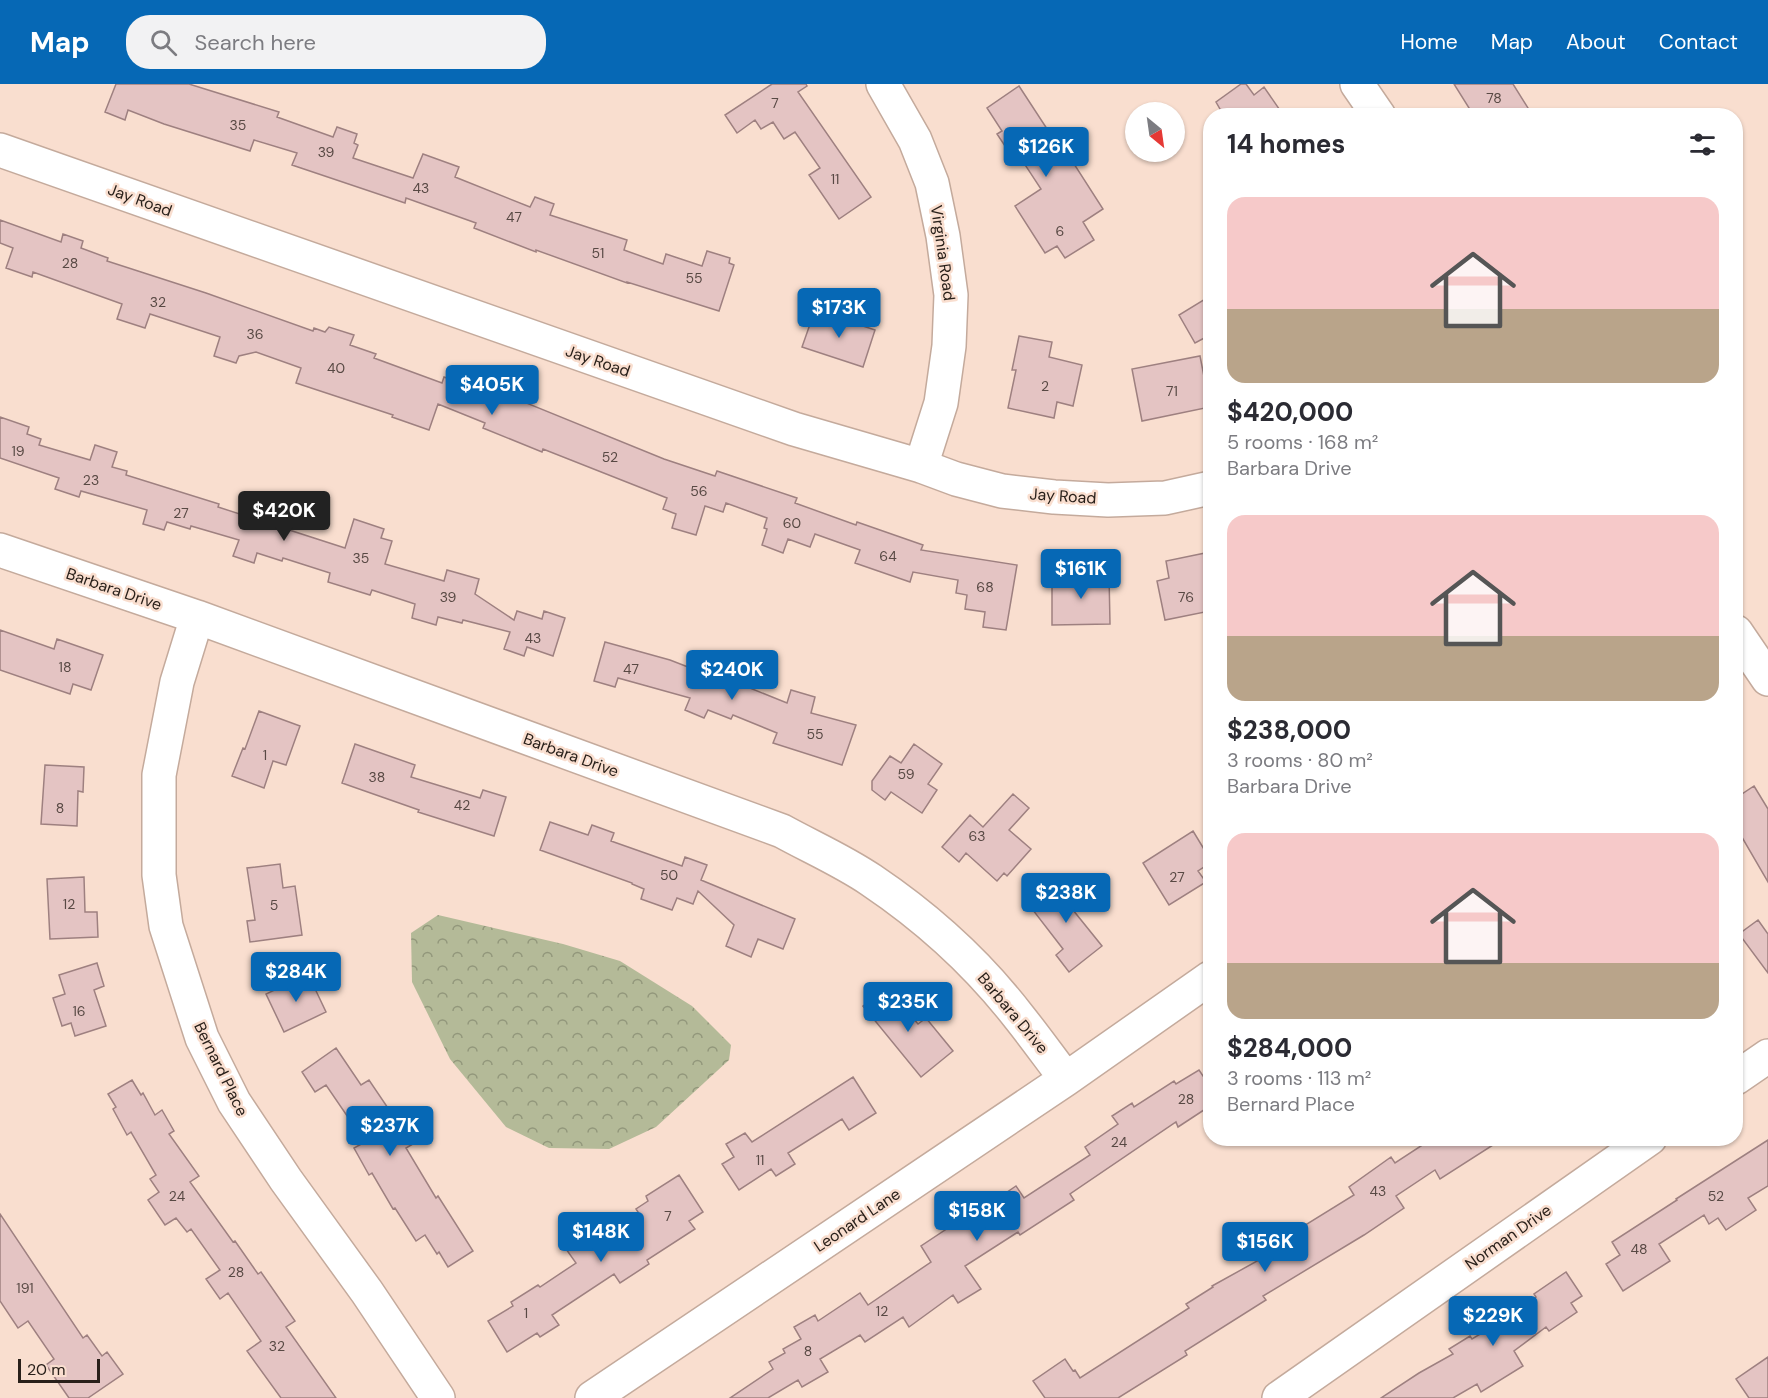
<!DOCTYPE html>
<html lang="en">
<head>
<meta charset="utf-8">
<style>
	body { margin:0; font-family:"DM Sans",sans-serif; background:#f2f2f3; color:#2b2b33; height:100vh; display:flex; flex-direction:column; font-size:22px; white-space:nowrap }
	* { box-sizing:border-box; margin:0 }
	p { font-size:20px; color:#7c7c81 }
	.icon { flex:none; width:33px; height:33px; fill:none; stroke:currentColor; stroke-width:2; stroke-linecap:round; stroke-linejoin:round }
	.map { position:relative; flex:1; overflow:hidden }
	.side { position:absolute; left:1203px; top:24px; width:540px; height:1038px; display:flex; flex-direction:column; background:#fff; border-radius:24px; box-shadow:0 2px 4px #0004 }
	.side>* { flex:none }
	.needle { width:39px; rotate:151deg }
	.buttons { position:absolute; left:1125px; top:18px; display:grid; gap:12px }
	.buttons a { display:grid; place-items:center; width:60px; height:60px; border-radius:50%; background:#fff; box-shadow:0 2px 4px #0004; font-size:30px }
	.scale { position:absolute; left:18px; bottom:15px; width:82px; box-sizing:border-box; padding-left:6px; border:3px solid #29201a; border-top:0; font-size:16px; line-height:21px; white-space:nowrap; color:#29201a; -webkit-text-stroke:4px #f9decf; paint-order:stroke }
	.price { position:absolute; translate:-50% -51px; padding:0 14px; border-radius:6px; background:#0668b5; color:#fff; font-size:20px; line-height:39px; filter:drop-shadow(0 2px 3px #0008) }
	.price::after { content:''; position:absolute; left:50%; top:36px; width:18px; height:14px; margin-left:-9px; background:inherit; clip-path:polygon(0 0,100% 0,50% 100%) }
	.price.active { background:#222; color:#fff }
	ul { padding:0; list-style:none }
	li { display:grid; align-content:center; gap:12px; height:318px; padding:0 24px }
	li span { display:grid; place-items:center; height:186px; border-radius:18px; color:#555 }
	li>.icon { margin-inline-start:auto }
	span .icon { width:108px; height:108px; fill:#fffc; stroke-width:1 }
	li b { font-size:26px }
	h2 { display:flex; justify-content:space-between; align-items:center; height:72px; padding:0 24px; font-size:26px }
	header { display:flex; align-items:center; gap:36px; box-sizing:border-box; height:84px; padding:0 30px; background:#0668b5; color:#fff }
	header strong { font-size:28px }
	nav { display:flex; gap:33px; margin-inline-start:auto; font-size:21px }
	.search { width:420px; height:54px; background:#f2f2f3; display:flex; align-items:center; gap:15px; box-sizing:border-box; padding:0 21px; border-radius:24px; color:#7c7c81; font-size:22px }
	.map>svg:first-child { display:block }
	.forest { fill:url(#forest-crowns) }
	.building { fill:#e4c4c3; stroke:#9e8080; stroke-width:1.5 }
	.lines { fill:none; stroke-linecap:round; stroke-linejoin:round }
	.minor-casing { stroke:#c4aa9c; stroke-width:36 }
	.minor { stroke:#fff; stroke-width:33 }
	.labels { text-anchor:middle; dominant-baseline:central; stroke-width:5; stroke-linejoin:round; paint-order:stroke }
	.number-label { font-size:14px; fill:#584944 }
	.street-label { font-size:16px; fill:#29201a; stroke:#f9decf }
</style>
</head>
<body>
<header>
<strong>Map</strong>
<div class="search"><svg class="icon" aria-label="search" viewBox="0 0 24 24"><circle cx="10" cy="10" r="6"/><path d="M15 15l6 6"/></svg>Search here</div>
<nav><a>Home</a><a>Map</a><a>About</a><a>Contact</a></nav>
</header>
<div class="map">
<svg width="1768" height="1314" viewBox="0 0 1768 1314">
	<defs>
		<pattern id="forest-crowns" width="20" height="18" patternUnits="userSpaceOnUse" patternTransform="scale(1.5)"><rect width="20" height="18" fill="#b4ba98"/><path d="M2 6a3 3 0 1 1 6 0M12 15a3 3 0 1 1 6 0" fill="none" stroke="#92977b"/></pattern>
	</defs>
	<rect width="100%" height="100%" fill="#f9decf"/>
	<path class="forest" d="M438 831 563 860 620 877 692 922 731 961 729 976 656 1043 609 1065 549 1064 506 1043 450 975 412 898 411 849Z"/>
	<path class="building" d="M116 0H189L279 28 277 33 333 53 337 43 357 50 354 59 358 61 353 74 413 94 423 70 459 83 455 93 530 123 535 113 554 120 550 131 627 156 624 166 663 180 666 170 702 182 707 167 730 174 729 179 734 181 719 227 627 198V199L536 166V168L474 144 476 139 406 114 405 119 292 81 297 69 254 56 250 67 164 40 128 26 125 36 105 28Z
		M772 0H806L807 2 798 8 871 113 839 135 809 91 820 84 795 48 784 55 773 38 761 45 755 36 737 49 725 31Z
		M1241 0H1246L1254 11 1264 3 1284 32H1224L1216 18Z
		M1454 0H1513L1533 32H1474Z
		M1019 2 1066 74 1069 72 1103 125 1083 138 1094 156 1065 174 1057 162 1045 169 1015 122 1041 105 1016 67 1011 71 997 50 1002 47 987 24Z
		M0 136 61 158 63 150 83 157 81 164 108 174 107 177 206 209 313 247 314 244 325 248 329 243 354 251 350 261 376 270 374 274 442 299 444 293 496 311 497 307 664 375 715 392 717 387 797 414 795 419 856 441 857 438 923 461 921 466 1017 481 1006 546 983 543 985 528 965 525 967 511 956 509 958 496 913 488 910 498 855 479 860 466 815 450 810 463 788 455 783 469 762 461 767 445 764 444 767 434 726 419 723 428 705 422 696 451 672 444 676 430 663 425 667 414 543 365 542 368 483 344 485 339 438 320 429 346 392 333 393 331 296 299 301 284 256 268 239 272 236 279 214 272 220 253 150 230 145 244 117 235 122 220 33 188 32 193 6 184 13 164 0 159Z
		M1210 212V251L1195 259 1179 231Z
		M815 226 875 246 863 283 802 263Z
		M1019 252 1052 258 1049 273 1082 281 1073 322 1057 318 1054 334 1008 324 1016 286H1012Z
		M1200 272 1210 323 1142 337 1132 285Z
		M0 333 29 343 27 350 41 355 39 361 90 376 95 361 117 368 112 383 127 387 126 391 219 420 218 423 345 464 354 435 384 445 381 454 392 457 385 480 444 497 447 486 479 495 475 510 514 536 517 527 542 535 544 527 565 534 553 572 527 563 524 572 504 565 510 548 463 536 462 539 438 533 436 541 412 534 415 520 372 506 370 511 328 498 330 489 283 474 282 477 257 469 254 479 233 472 239 456 191 442 190 445 167 438 164 446 143 440 147 426 81 407 79 413 55 405 59 394 0 374Z
		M1210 468V527L1165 536 1157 497 1169 494 1166 477Z
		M1109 491 1110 540 1052 541V492Z
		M0 546 54 565 57 555 103 571 91 606 73 600 70 610 0 586Z
		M605 558 670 576 724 597 730 584 749 592 745 602 787 619 791 606 815 613 811 629 856 641 842 681 773 659 777 649 733 631 731 635 708 626 704 634 685 626 690 614 618 594 615 603 594 597Z
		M259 627 300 642 286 681 273 677 264 704 232 692 243 664 245 665Z
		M355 660 415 681 411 693 480 714 483 706 506 713 494 752 418 728 419 726 342 699Z
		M914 660 942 680 928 700 937 706 922 729 891 708 885 716 872 706V697L890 672 901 679Z
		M45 681 84 683 83 708 78 707 77 742 41 740Z
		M1754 702 1768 725V798L1736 743V714Z
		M1013 710 1029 724 1009 746 1031 765 1007 792 1004 789 997 797 966 769 959 778 942 763 970 731 983 743Z
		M550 738 588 751 592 741 614 749 611 757 682 782 685 773 707 781 701 796 795 835 783 865 758 855 751 873 726 862 734 841 698 807 693 820 677 814 672 826 641 815 644 805 632 800V799L540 766Z
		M1193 747 1210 775V779L1198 787 1206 798 1169 821 1143 779Z
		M280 780 283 804 295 802 302 851 250 858 247 837 255 836 247 784Z
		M84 793 85 828H97L98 853 50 855 47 795Z
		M1065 793 1084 817 1073 826 1102 862 1069 888 1056 871 1063 865 1029 821Z
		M1758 836 1768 850V889L1739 850Z
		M97 879 104 902 94 906 106 942 75 952 71 939 62 942 53 914 65 910 59 891Z
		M308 890 326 928 284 948 266 910Z
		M887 903 918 940 926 934 953 967 921 993 863 922Z
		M336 964 361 1001 369 996 398 1039 407 1038 418 1057 406 1064 436 1114 438 1112 473 1167 448 1183 439 1168 437 1170 425 1151 416 1157 395 1124 393 1125 372 1089 369 1091 354 1064 365 1058 326 1001 315 1008 302 988Z
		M1199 986 1203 992 1210 987V1022L1178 1043 1176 1038 1070 1110 1074 1116 1020 1151 1018 1148 965 1182 981 1205 958 1219 953 1211 909 1243 903 1233 865 1258 860 1251 820 1275 828 1288 802 1303 798 1296 768 1314H730L773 1285 769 1278 785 1269 783 1265 801 1255 794 1243 815 1231 818 1237 860 1209 868 1221 931 1178 921 1162 954 1140 953 1138 972 1125 975 1130 1016 1102 1024 1114 1090 1071 1085 1063 1118 1040 1112 1032 1132 1019 1134 1023 1174 997 1176 1000Z
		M853 993 876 1029 849 1046 842 1035 788 1069 795 1080 776 1092 771 1085 739 1106 722 1080 734 1073 726 1060 745 1049 752 1058Z
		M132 996 141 1011 143 1009 155 1031 162 1026 174 1047 169 1050 199 1092 190 1098 233 1158 235 1157 258 1190 261 1188 295 1237 286 1243 336 1314H281L247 1267 261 1257 228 1209 220 1215 206 1195 220 1186 191 1145 187 1148 176 1134 165 1141 148 1116 159 1108 150 1095 156 1091 131 1048 127 1051 113 1025 116 1023 108 1010Z
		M1433 1054H1504L1440 1095 1435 1086 1396 1112 1404 1124 1364 1151 1263 1212 1266 1216 1185 1267 1187 1271 1118 1314H1045L1033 1297 1065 1275 1073 1287 1075 1286 1080 1294 1189 1224 1186 1220 1213 1203 1212 1202 1268 1171 1265 1166 1354 1111 1349 1103 1391 1073 1395 1079Z
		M1768 1056V1102L1748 1114 1756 1126 1726 1146 1718 1134 1709 1140 1704 1131 1659 1160 1670 1177 1623 1207 1606 1180 1620 1171 1612 1158 1677 1116 1676 1115Z
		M679 1091 703 1128 689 1137 695 1145 647 1176 649 1180 620 1199 614 1190 552 1231 559 1241 540 1253 537 1249 507 1268 488 1237 513 1222 511 1218 538 1201 540 1203 576 1179 566 1165 587 1151 596 1165 642 1134 636 1125 648 1117 646 1112Z
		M0 1130 83 1254 87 1251 102 1272 107 1268 123 1290 88 1314H69L46 1281 54 1275 28 1237 18 1244 0 1217Z
		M1566 1188 1582 1212 1571 1219 1577 1228 1549 1247 1546 1243 1514 1267 1523 1282 1481 1308 1477 1300 1453 1314H1381L1419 1289 1453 1270 1449 1265 1470 1252 1472 1255 1527 1222 1526 1220 1536 1213 1534 1210Z
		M1768 1273V1314H1749L1736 1295Z"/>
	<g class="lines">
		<g class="minor-casing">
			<path id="minor" d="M883 0 915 56 932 99 943 152 951 211 949 262 941 319 921 382
				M1357 0 1379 32
				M0 66 794 345 921 382 956 395 1002 407 1054 413 1108 416 1165 414 1210 404
				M0 466 197 533 782 747C811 763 843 777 871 796 926 833 978 880 1019 933 1035 953 1050 974 1066 995
				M197 533 177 598 159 691V791L166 842 202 954 234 1018 286 1096 367 1208 438 1314
				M1736 548 1768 595
				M1736 994 1768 972
				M592 1314 1066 995 1210 894
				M1279 1314 1650 1054"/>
		</g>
		<use href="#minor" class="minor"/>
	</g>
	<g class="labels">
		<g class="number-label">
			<text x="1494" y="14">78</text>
			<text x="775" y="19">7</text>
			<text x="238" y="41">35</text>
			<text x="326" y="68">39</text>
			<text x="835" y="95">11</text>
			<text x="421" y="104">43</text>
			<text x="514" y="133">47</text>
			<text x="1060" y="147">6</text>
			<text x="598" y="169">51</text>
			<text x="70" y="179">28</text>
			<text x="694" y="194">55</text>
			<text x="158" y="218">32</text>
			<text x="255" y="250">36</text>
			<text x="336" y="284">40</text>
			<text x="1045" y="302">2</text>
			<text x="1172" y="307">71</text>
			<text x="18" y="367">19</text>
			<text x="610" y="373">52</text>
			<text x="91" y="396">23</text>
			<text x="699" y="407">56</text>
			<text x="181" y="429">27</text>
			<text x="792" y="439">60</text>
			<text x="888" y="472">64</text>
			<text x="361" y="474">35</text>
			<text x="985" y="503">68</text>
			<text x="448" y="513">39</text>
			<text x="1186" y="513">76</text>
			<text x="533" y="554">43</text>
			<text x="65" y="583">18</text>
			<text x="631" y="585">47</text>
			<text x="815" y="650">55</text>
			<text x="265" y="671">1</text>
			<text x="906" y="690">59</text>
			<text x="377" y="693">38</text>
			<text x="462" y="721">42</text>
			<text x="60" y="724">8</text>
			<text x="977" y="752">63</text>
			<text x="669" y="791">50</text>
			<text x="1177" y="793">27</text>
			<text x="69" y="820">12</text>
			<text x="274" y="821">5</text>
			<text x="79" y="927">16</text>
			<text x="1186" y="1015">28</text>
			<text x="1119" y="1058">24</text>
			<text x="760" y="1076">11</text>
			<text x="1378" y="1107">43</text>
			<text x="177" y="1112">24</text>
			<text x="1716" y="1112">52</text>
			<text x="668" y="1132">7</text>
			<text x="1639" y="1165">48</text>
			<text x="236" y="1188">28</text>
			<text x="25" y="1204">191</text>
			<text x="882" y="1227">12</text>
			<text x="526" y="1229">1</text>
			<text x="277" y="1262">32</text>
			<text x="808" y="1267">8</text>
		</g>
		<g class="street-label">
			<text transform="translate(140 116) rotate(20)">Jay Road</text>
			<text transform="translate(943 169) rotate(82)">Virginia Road</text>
			<text transform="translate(598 277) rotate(19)">Jay Road</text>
			<text transform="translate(1063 412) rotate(4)">Jay Road</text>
			<text transform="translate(114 505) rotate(19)">Barbara Drive</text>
			<text transform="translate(571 671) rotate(20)">Barbara Drive</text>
			<text transform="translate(1013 929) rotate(50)">Barbara Drive</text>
			<text transform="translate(221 985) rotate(64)">Bernard Place</text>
			<text transform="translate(857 1136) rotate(-34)">Leonard Lane</text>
			<text transform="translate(1508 1153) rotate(-35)">Norman Drive</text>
		</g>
	</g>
</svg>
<div class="buttons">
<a><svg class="needle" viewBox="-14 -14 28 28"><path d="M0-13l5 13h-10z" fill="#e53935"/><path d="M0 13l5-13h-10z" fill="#7c7c81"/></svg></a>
</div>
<div class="scale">20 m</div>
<b class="price" style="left:1046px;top:94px">$126K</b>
<b class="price" style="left:839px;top:255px">$173K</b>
<b class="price" style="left:492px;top:332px">$405K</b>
<b class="price active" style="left:284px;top:458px">$420K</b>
<b class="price" style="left:1081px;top:516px">$161K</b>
<b class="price" style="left:732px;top:617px">$240K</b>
<b class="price" style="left:1066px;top:840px">$238K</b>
<b class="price" style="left:296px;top:919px">$284K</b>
<b class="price" style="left:908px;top:949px">$235K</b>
<b class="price" style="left:390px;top:1073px">$237K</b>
<b class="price" style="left:977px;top:1158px">$158K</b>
<b class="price" style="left:601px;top:1179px">$148K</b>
<b class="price" style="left:1265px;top:1189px">$156K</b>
<b class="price" style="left:1493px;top:1263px">$229K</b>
<section class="side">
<h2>14 homes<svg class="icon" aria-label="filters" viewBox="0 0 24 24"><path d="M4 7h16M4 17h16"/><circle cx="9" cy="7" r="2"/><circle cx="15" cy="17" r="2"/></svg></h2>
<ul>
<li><span style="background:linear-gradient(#f6c9c9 60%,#b9a48a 0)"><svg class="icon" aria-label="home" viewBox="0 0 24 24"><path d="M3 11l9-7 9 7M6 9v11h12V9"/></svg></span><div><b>$420,000</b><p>5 rooms · 168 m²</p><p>Barbara Drive</p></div></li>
<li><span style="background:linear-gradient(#f6c9c9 65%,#b9a48a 0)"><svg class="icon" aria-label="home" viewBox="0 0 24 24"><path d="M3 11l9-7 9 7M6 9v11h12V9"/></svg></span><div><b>$238,000</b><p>3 rooms · 80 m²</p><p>Barbara Drive</p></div></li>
<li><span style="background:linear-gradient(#f6c9c9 70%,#b9a48a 0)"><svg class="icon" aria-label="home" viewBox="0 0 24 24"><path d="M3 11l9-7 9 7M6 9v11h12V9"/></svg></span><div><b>$284,000</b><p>3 rooms · 113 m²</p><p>Bernard Place</p></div></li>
</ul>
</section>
</div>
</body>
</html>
